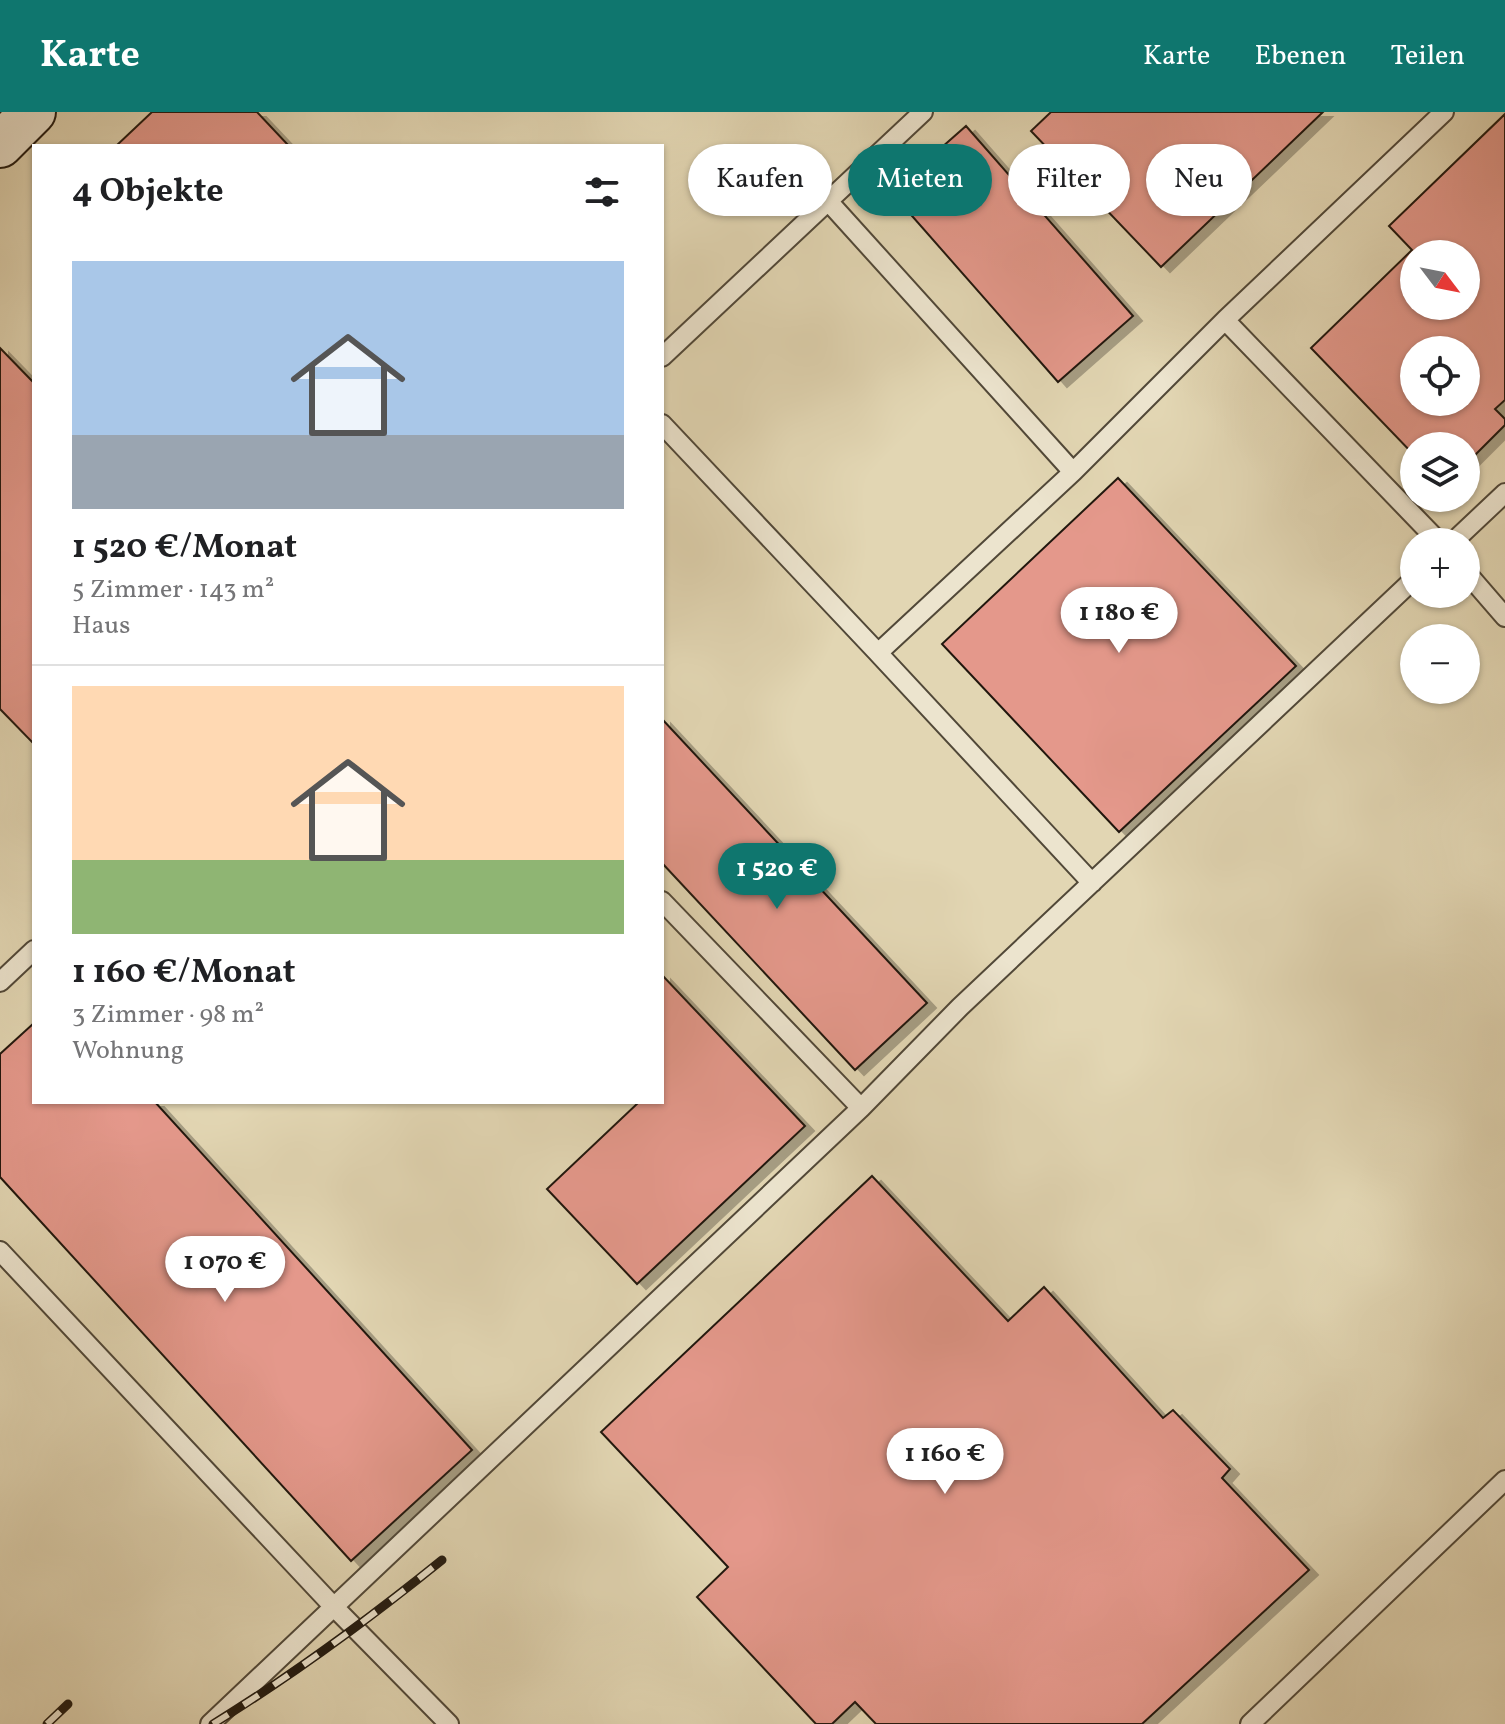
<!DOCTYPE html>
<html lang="de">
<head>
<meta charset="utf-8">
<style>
	body { margin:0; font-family:Vollkorn,serif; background:#f6f6f6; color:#202124; height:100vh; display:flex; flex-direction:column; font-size:30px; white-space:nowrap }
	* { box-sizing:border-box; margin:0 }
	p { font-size:26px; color:#757577 }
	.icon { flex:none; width:44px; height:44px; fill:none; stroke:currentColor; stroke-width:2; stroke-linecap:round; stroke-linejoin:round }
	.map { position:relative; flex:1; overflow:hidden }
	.details { position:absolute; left:32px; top:32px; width:632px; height:960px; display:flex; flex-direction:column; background:#fff; border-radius:0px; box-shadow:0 2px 6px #0004 }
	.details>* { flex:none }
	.guide { position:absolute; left:688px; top:32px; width:696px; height:72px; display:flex; gap:16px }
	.needle { width:52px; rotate:122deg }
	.buttons { position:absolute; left:1400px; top:128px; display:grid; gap:16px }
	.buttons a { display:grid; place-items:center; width:80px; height:80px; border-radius:50%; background:#fff; box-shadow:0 2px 6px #0004; font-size:40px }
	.price { position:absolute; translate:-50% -68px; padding:0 18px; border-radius:28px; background:#fff; color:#222; font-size:26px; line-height:52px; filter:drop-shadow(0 2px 4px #0008) }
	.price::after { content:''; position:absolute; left:50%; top:48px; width:24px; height:18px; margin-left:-12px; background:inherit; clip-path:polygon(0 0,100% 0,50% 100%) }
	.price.on { background:#0f766e; color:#fff }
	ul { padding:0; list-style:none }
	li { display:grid; align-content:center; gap:16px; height:424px; padding:0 40px }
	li+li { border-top:2px solid #e0e0e0 }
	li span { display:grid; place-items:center; height:248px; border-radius:0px; color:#555 }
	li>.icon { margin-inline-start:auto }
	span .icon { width:144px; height:144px; fill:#fffc; stroke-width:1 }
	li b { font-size:34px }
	h2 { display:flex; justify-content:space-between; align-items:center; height:96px; padding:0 40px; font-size:34px }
	.tag { padding:0 28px; border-radius:36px; background:#fff; box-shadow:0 2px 6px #0004; font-size:28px; line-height:72px }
	.tag.on { background:#0f766e; color:#fff }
	header { display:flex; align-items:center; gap:48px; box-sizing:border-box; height:112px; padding:0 40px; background:#0f766e; color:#fff }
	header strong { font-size:38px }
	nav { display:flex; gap:44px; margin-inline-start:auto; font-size:28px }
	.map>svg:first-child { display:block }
	.building { fill:#e4988b; stroke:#21190f; stroke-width:2; fill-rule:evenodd; filter:url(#shadow) }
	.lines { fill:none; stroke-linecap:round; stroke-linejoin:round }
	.lane-casing { stroke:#514838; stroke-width:22 }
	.secondary-casing { stroke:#21190f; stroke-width:48 }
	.lane { stroke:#ece4ce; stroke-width:18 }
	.secondary { stroke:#ece4ce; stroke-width:44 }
	.rail-casing { stroke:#21190f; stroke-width:9 }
	.rail { stroke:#ece4ce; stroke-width:6; stroke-dasharray:18; stroke-linecap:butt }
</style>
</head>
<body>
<header>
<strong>Karte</strong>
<nav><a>Karte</a><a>Ebenen</a><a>Teilen</a></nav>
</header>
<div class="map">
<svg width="1505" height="1612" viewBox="0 0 1505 1612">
	<defs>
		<filter id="shadow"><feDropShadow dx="9" dy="5" stdDeviation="0" flood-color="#0004"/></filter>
	</defs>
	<rect width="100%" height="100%" fill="#e2d6b3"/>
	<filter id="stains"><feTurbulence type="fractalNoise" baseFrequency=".0025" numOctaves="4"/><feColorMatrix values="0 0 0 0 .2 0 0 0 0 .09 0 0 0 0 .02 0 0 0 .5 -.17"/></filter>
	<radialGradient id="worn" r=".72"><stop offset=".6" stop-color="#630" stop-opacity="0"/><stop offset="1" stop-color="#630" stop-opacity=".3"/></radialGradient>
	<path class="building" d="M152 0H257L289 34H116Z
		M1051 0H1323L1161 155 1031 19Z
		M1505 2V288L1495 297 1505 307V313L1466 352V334H1414V343L1311 236 1412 138 1389 114ZM1414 142H1466V194H1414ZM1414 238H1466V290H1414Z
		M966 14 1133 204 1058 270 891 80Z
		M0 236 34 271V627L32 630 0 597Z
		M1118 366 1296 554 1119 720 942 532Z
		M662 607 927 891 855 958 662 751Z
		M662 863 805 1014 637 1172 547 1077 639 990H662Z
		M34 911V990H155L472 1338 351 1449 0 1065V942Z
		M872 1064 1008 1209 1044 1175 1163 1306 1173 1298 1230 1357 1222 1366 1309 1458 1142 1612H876L855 1590 832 1612H816L697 1485 728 1455 601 1320Z"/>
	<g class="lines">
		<g class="lane-casing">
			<path id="lane" d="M1225 208 1444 0
				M662 245 923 0
				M662 312 878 541 1073 360 828 89
				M1073 360 1225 208 1439 430
				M1453 430 1505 381
				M1466 460 1505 505
				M878 541 1092 771
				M662 789 861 996
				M0 870 34 838
				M0 1139 333 1494 449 1612
				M210 1612 861 996 960 895 1414 467
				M1250 1612 1505 1368"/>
		</g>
		<g class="secondary-casing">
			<path id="secondary" d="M0 33 33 0"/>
		</g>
		<use href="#lane" class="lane"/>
		<use href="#secondary" class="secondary"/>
		<g class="rail-casing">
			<path id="rail" d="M47 1612 68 1592
				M213 1612C293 1563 369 1507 442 1448"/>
		</g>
		<use href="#rail" class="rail"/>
	</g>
	<rect width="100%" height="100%" filter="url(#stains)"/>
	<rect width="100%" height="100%" fill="url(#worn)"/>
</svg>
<div class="buttons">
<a><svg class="needle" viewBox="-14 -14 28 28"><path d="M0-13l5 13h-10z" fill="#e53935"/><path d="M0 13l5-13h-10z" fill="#757577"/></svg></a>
<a><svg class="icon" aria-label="locate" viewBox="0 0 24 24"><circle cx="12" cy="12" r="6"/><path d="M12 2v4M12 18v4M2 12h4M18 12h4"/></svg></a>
<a><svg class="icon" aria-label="layers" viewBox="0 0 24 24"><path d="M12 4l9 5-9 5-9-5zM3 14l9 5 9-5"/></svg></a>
<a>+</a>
<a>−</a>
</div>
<b class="price" style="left:1119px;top:543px">1 180 €</b>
<b class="price on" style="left:777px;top:799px">1 520 €</b>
<b class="price" style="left:225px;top:1192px">1 070 €</b>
<b class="price" style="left:945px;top:1384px">1 160 €</b>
<div class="guide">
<a class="tag">Kaufen</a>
<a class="tag on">Mieten</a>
<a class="tag">Filter</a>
<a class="tag">Neu</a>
</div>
<section class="details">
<h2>4 Objekte<svg class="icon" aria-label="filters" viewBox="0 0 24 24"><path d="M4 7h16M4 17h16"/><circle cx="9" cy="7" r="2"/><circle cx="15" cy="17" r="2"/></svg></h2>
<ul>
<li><span style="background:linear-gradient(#a9c7e8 70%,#9aa5b1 0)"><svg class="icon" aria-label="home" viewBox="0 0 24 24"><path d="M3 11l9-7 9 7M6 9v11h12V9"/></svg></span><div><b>1 520 €/Monat</b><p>5 Zimmer · 143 m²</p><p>Haus</p></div></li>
<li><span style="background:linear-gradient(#ffd9b3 70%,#8fb573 0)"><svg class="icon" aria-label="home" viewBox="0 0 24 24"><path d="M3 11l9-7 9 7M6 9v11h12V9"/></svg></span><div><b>1 160 €/Monat</b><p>3 Zimmer · 98 m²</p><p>Wohnung</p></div></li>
</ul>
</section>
</div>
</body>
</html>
